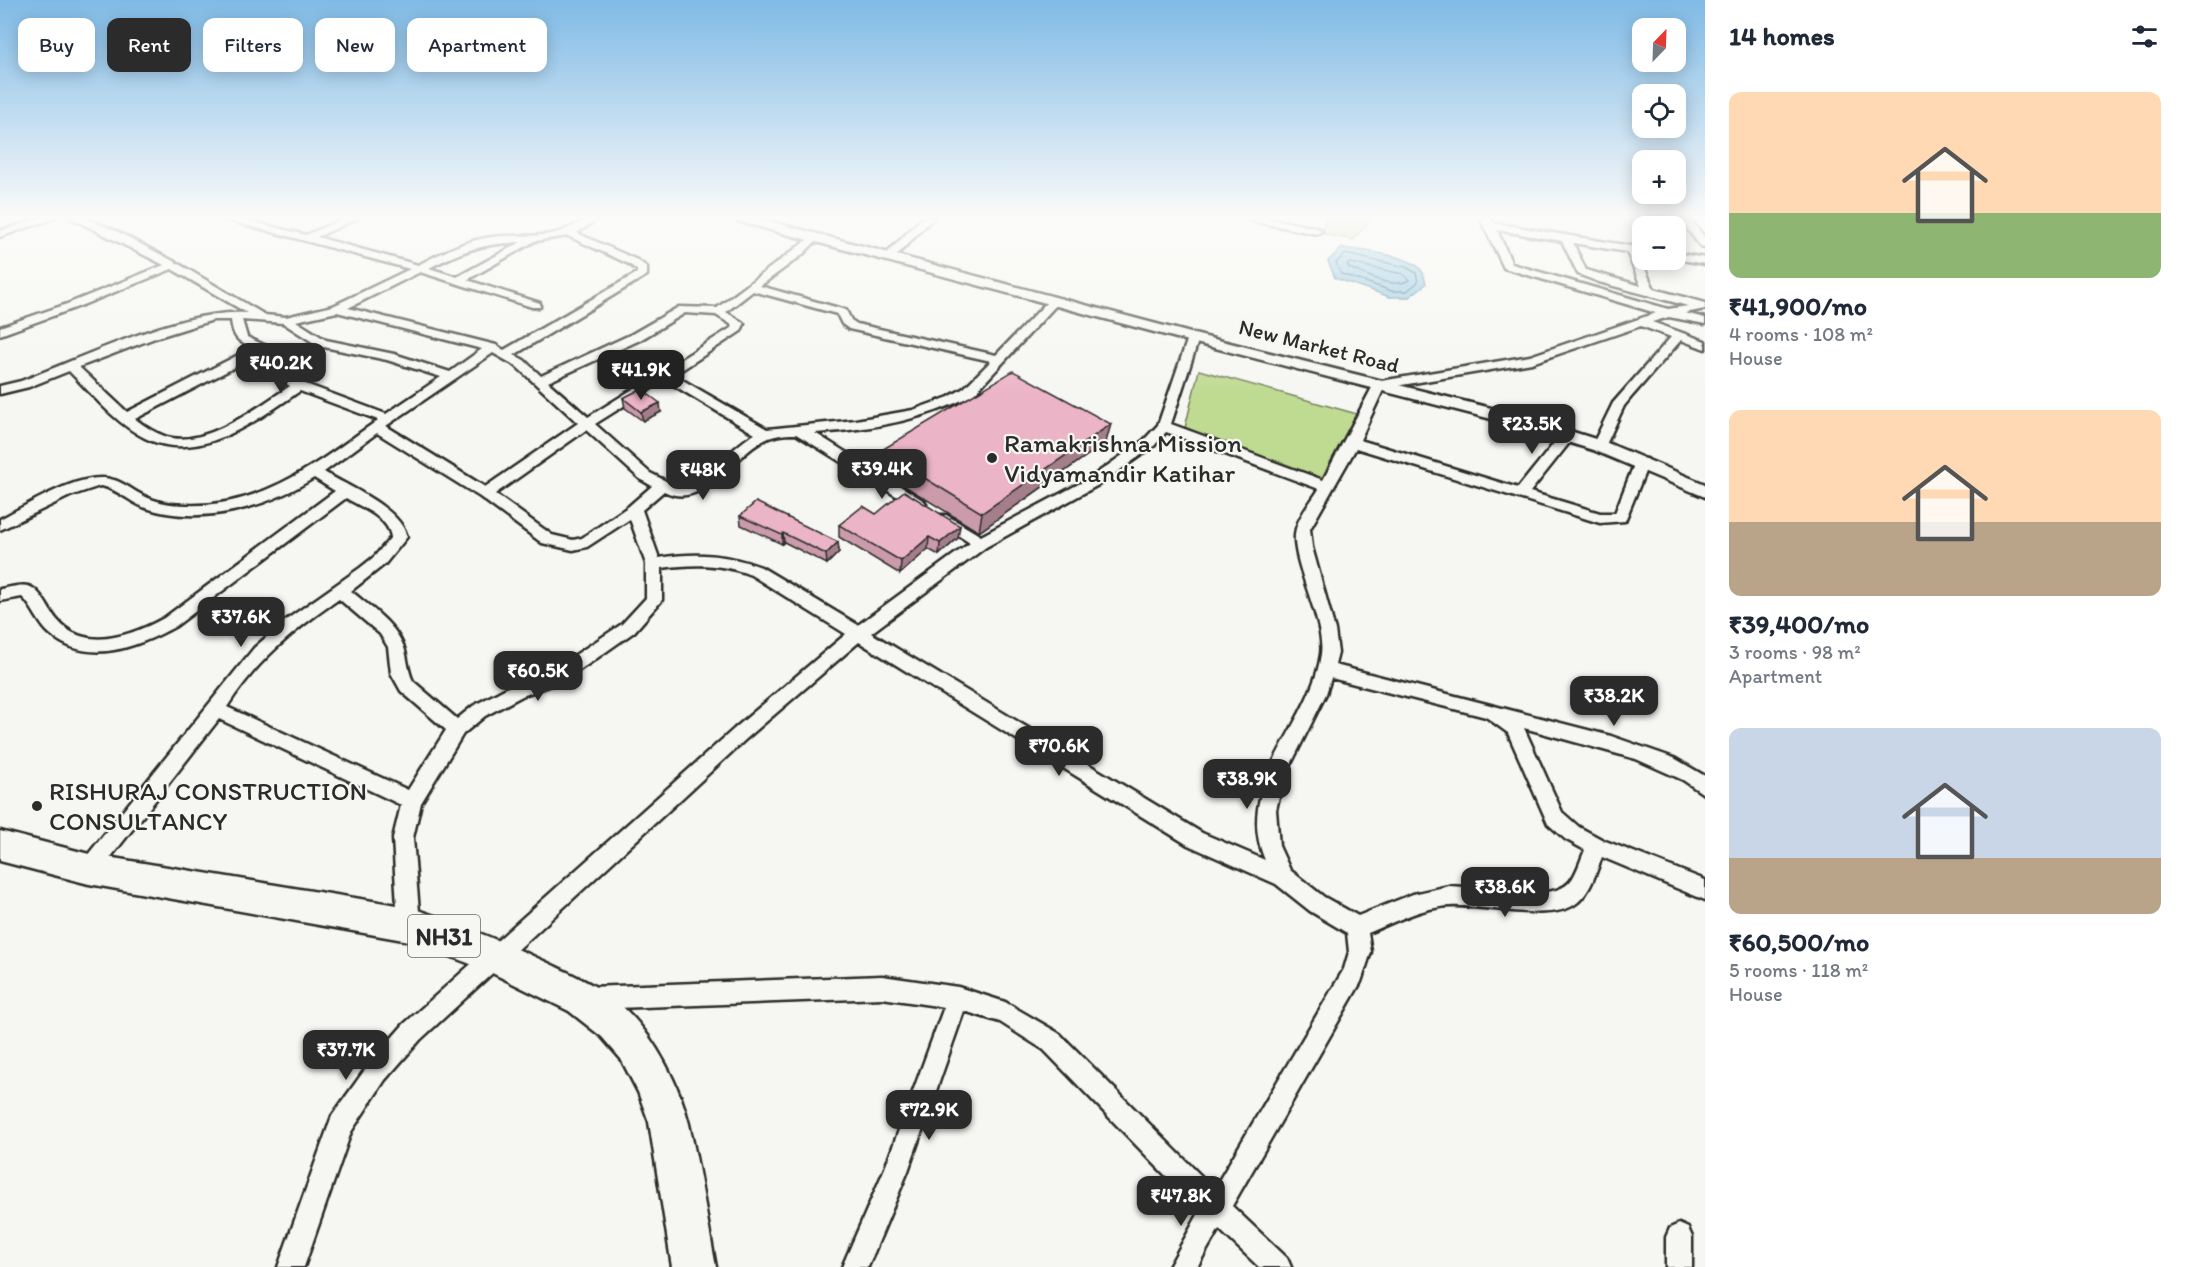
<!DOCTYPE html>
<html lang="en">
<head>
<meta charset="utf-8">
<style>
	body { margin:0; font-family:Itim,sans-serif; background:#f2f2f3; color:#1f2937; height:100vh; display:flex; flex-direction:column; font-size:22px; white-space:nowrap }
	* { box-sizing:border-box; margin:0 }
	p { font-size:20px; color:#747a83 }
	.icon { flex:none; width:33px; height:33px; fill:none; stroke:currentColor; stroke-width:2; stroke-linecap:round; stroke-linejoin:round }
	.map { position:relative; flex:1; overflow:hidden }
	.sheet { display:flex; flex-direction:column; background:#fff; width:480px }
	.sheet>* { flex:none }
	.top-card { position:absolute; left:18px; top:18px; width:570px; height:54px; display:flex; gap:12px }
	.needle { width:39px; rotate:23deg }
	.controls { position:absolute; left:1632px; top:18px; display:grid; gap:12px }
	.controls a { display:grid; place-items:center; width:54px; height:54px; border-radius:12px; background:#fff; box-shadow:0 3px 15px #0003; font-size:30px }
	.price { position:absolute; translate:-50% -51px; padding:0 14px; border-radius:12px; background:#2b2b2b; color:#fff; font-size:20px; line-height:39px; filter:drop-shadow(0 2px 3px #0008) }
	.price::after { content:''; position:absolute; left:50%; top:36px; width:18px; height:14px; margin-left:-9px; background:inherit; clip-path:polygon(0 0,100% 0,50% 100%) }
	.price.on { background:#222; color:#fff }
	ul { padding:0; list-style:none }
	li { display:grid; align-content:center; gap:12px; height:318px; padding:0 24px }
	li span { display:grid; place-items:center; height:186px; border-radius:12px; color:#555 }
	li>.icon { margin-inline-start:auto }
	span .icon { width:108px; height:108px; fill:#fffc; stroke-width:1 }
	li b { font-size:26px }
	h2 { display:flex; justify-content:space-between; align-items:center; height:72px; padding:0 24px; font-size:26px }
	.tag { padding:0 21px; border-radius:12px; background:#fff; box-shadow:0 3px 15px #0003; font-size:21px; line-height:54px }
	.tag.on { background:#2b2b2b; color:#fff }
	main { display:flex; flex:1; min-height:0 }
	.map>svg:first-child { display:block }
	.green { fill:#bfda91; stroke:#75825e; stroke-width:1.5 }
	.water { fill:#82c4e3; stroke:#5f8799; stroke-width:1.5 }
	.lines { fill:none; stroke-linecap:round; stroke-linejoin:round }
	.shore { stroke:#4e6875; stroke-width:1.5 }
	.minor-casing { stroke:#2b2b2b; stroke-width:5 }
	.tertiary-casing { stroke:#2b2b2b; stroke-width:5 }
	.trunk-casing { stroke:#2b2b2b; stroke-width:5 }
	.minor { fill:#f6f6f2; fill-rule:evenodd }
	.tertiary { fill:#f6f6f2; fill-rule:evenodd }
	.trunk { fill:#f6f6f2; fill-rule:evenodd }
	.wall { fill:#cb9bab; stroke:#2b2b2b; stroke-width:1.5 }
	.shaded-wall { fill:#a57e8b; stroke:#2b2b2b; stroke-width:1.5 }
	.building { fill:#ecb4c7; stroke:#2b2b2b; stroke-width:1.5 }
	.poi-dot { fill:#2b2b2b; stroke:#f6f6f2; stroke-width:2 }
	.labels { text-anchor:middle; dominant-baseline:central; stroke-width:4.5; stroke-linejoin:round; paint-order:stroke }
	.far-street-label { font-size:22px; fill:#2b2b2b; stroke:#f6f6f2 }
	.shield { fill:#f6f6f2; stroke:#686867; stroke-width:1.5 }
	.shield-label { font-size:24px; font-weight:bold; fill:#2b2b2b }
	.poi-label { font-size:26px; fill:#2b2b2b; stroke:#f6f6f2; text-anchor:start }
</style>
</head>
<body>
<main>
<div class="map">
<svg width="1705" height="1267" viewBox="0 0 1705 1267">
	<rect width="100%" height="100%" fill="#f6f6f2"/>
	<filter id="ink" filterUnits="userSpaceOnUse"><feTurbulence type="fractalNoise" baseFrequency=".0167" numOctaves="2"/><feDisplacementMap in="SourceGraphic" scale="12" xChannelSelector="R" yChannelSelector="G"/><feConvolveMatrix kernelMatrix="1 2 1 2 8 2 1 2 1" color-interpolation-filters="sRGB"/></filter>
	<g filter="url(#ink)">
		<path class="green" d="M1325 218H1372L1353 240 1323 234Z
			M1199 370 1357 414 1328 482 1183 436Z"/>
		<path class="water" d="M1342 248C1360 250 1411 255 1421 270 1424 274 1425 280 1426 284L1409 297H1390L1335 278 1328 261Z"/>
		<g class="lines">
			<path class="shore" d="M1345 254 1406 267 1416 273 1418 282 1407 291H1392L1341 274 1336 263Z
				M1350 263 1403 274 1409 280C1393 290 1365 274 1349 268L1347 265Z"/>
			<g class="minor-casing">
				<path id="minor" d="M40 218H55L0 237V231Z
					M71 218H85L114 230 177 263 265 315 286 317 333 306 410 269 220 218H237L306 235 345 218H358L317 237 418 265C442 253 465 240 492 237 513 234 536 238 556 233 572 229 582 218 599 218L577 233 637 260 647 267V275L514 355 524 360 541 376 632 334 679 307 717 308 815 234 820 237 802 255 760 286 846 310 851 320 857 324 996 355 1050 299H1058V303L974 394C926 420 868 430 815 433L924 501 926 504 924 507H914L796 434C783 434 772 435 761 442 732 458 702 511 664 491L642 510 659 558C696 552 727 554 761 567L858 625 970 543 936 521 934 518 936 515H946L981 536 1090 478 1144 440 1158 425 1189 335 1193 334 1199 338 1171 424 1323 480 1375 382 1530 356 1656 313 1504 268 1480 218H1490L1494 223 1642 248V254H1638L1654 289 1705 303V309L1685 313 1705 318V324L1669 317 1652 322 1705 341V349L1681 340 1633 395 1624 406 1604 449 1599 450 1592 446 1613 403 1671 337 1641 326 1532 363 1384 388 1360 440 1518 488 1563 432H1573L1575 435 1573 438 1530 492 1600 513H1615L1635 462 1637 459H1647L1649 462 1625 521 1600 523 1356 448 1310 529 1312 547 1335 630 1338 653 1335 665 1611 736 1674 758 1705 776V795L1683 780 1636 759 1524 728 1562 812 1579 827 1603 840 1705 880V900L1602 857C1596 872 1591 891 1578 902 1554 924 1483 904 1451 906 1422 907 1395 922 1368 933L1371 952 1361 982 1232 1206 1287 1258 1291 1267H1259L1219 1229 1197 1267H1169L1200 1211 1044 1050 1000 1022 964 1011 908 1171 868 1267H842L885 1168 944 1007 882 998 589 1009 581 1006 578 998 581 990 589 987 882 976 958 987 1005 1002 1060 1034 1214 1189 1344 969 1349 952 1347 933 1310 911 1276 884 1188 845 859 642 746 739 420 1040 385 1080 351 1132 304 1267H278L332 1116 369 1064 404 1024 734 729 846 634 751 575C721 563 693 564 662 568V600L634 632 590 663 563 681 522 696 485 716 463 734 421 803 413 838 420 924 416 931 409 934 402 931 398 924 393 838 401 805 219 719 96 876 89 878 82 876 79 869 82 862 254 648 286 620 360 568 374 557 391 537C388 517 362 508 346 498L176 626C138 647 87 667 50 634 38 624 34 608 22 597L0 601V589C8 588 20 584 28 586 39 589 46 604 52 613 79 655 129 637 164 618L335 491 314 478C266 508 202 526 146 508 130 503 117 488 100 486L70 496 0 530V519C28 505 83 469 114 480 124 483 132 490 142 495 155 502 171 505 186 505 262 508 319 462 378 420L300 391C257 420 199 465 145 438 115 423 92 394 69 371L29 387 0 394V386L21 381C82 358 183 308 247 313L172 269 75 308 0 335V327L67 304 164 265ZM1497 230 1562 241 1578 274 1599 282 1688 306 1668 309 1512 264ZM568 236 629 264 637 270V273L504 350 496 345 348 308 420 272 532 307H540V303L467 280 535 241ZM521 242 457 277 429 268C464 250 481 244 521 242ZM1573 243 1627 252 1641 286 1586 270ZM753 291 837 314 842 324 849 329 991 361 964 388 949 397 913 410 856 420 767 429 674 375 741 331 744 324 742 322 726 312ZM337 312 482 349 450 372 394 354 326 340 296 321ZM685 313 716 315 732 325 731 328 588 417 548 382 640 340ZM213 320H231C233 337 237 341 252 348L127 412 79 367 155 338ZM242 320 283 323 314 343 290 357 247 337ZM324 347 387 360 441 377 386 414 303 383 287 375 291 367ZM262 353 279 361 280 365 274 376 290 386C259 406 206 448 167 437 155 433 145 426 135 419ZM493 353 516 366 578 423 485 487 386 426ZM665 380 755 434C728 448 709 482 678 487L650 473 595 424ZM586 430 640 479 652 486 629 506 582 538 573 540 552 535 495 494ZM1166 432 1319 489C1312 501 1299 515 1296 529 1288 557 1326 621 1321 654 1311 725 1232 784 1265 860L1202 833 871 633 986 547 1100 484 1154 446ZM377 433 480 497 542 543 573 550 587 547 630 519 646 564V598L622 624 551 671 510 686 473 706 457 719 413 681C407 669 408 657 403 645 393 622 370 607 351 591L385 564 407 537C400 508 349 487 324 472ZM339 599 380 634 388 647 391 673 401 691 446 730 408 790 227 707C256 661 295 629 339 599ZM1331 678 1486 717 1508 733 1548 824 1565 839 1585 850C1575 873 1574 890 1545 892L1449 886 1413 894 1358 916 1324 897 1290 870 1279 846 1276 810 1283 780 1326 694Z
					M922 218H933L893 259H885V255Z
					M1247 218H1267L1317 228 1322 231 1317 234 1252 221Z
					M1679 218H1689L1705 238V248L1701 247Z
					M1676 253 1705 258V264L1676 259Z
					M1679 1224 1688 1228 1692 1237V1267H1666V1237L1670 1228Z"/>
			</g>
			<g class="tertiary-casing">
				<path id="tertiary" d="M736 218H757L1198 335 1519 415 1605 442 1705 484V497L1593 450 1507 423 1188 341 737 221Z"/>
			</g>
			<g class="trunk-casing">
				<path id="trunk" d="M0 831 89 854 409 907C457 923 503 942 548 963 577 977 607 989 629 1013 656 1040 680 1086 689 1124 700 1171 707 1220 716 1267H672L649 1122 638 1092 621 1059 602 1037 569 1011 484 969 409 941 89 884 0 861Z"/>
			</g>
			<use href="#minor" class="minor"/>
			<use href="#tertiary" class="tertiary"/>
			<use href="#trunk" class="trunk"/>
		</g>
		<path class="wall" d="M623 398 661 412 643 421 625 408Z
			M1106 442 979 532 879 470 880 451Z
			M876 514 958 538 939 555 928 549 900 574 839 537V525Z
			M740 516 838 542 839 552 827 564 784 542 782 544 741 525Z"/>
		<path class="shaded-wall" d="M660 403 661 412 643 421 641 412Z
			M1111 424 1106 442 979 532 982 513Z
			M960 526 958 538 939 555 940 543Z
			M783 533 784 542 782 544V535Z
			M929 537 928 549 900 574 901 561Z
			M838 542 839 552 827 564 826 554Z"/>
		<path class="building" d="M1013 371 1111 424 982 513 880 451Z
			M641 389 660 403 641 412 623 398Z
			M904 491 960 526 940 543 929 537 901 561 839 525 863 506 876 514Z
			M756 502 838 542 826 554 783 533 782 535 740 516Z"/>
	</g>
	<linearGradient id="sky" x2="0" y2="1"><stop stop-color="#7fbae6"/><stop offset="0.55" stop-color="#fbfbf9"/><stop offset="1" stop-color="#fbfbf9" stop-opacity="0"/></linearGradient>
	<rect width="1705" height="395" fill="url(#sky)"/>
	<g class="poi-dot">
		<circle cx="992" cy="458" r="6"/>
		<circle cx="37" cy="806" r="6"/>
	</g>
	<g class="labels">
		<g class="far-street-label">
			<text transform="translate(1319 346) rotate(14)">New Market Road</text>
		</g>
		<rect class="shield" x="408" y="915" width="72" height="42" rx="4.5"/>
		<g class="shield-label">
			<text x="444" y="936">NH31</text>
		</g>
		<g class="poi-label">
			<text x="1004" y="443">Ramakrishna Mission<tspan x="1004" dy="30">Vidyamandir Katihar</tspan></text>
			<text x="49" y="791">RISHURAJ CONSTRUCTION<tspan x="49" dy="30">CONSULTANCY</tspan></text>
		</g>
	</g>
</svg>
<div class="controls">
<a><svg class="needle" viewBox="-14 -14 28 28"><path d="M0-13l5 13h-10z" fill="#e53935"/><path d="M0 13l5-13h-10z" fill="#747a83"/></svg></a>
<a><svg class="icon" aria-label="locate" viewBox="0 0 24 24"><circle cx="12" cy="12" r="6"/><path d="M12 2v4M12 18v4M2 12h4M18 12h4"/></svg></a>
<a>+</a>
<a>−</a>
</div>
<b class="price" style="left:281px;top:394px">₹40.2K</b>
<b class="price on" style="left:641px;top:401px">₹41.9K</b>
<b class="price" style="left:1532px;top:455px">₹23.5K</b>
<b class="price" style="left:882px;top:500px">₹39.4K</b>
<b class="price" style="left:703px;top:501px">₹48K</b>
<b class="price" style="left:241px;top:648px">₹37.6K</b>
<b class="price" style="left:538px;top:702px">₹60.5K</b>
<b class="price" style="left:1614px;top:727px">₹38.2K</b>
<b class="price" style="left:1059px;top:777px">₹70.6K</b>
<b class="price" style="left:1247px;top:810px">₹38.9K</b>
<b class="price" style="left:1505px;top:918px">₹38.6K</b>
<b class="price" style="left:346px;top:1081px">₹37.7K</b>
<b class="price" style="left:929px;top:1141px">₹72.9K</b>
<b class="price" style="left:1181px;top:1227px">₹47.8K</b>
<div class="top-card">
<a class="tag">Buy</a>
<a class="tag on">Rent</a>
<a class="tag">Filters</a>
<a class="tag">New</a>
<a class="tag">Apartment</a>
</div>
</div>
<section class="sheet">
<h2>14 homes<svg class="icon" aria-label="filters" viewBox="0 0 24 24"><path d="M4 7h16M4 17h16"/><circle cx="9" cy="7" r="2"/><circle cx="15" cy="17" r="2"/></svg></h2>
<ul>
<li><span style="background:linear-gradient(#ffd9b3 65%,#8fb573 0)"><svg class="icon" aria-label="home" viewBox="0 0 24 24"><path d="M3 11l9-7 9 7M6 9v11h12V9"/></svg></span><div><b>₹41,900/mo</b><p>4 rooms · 108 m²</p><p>House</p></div></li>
<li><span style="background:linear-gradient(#ffd9b3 60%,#b9a48a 0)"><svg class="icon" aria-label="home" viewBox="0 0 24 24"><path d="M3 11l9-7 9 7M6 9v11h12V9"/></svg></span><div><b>₹39,400/mo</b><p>3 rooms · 98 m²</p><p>Apartment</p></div></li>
<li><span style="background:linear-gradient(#c9d6e8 70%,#b9a48a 0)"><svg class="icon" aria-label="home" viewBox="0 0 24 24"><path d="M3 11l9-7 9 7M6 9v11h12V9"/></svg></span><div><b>₹60,500/mo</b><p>5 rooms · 118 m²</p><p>House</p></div></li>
</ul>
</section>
</main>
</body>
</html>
